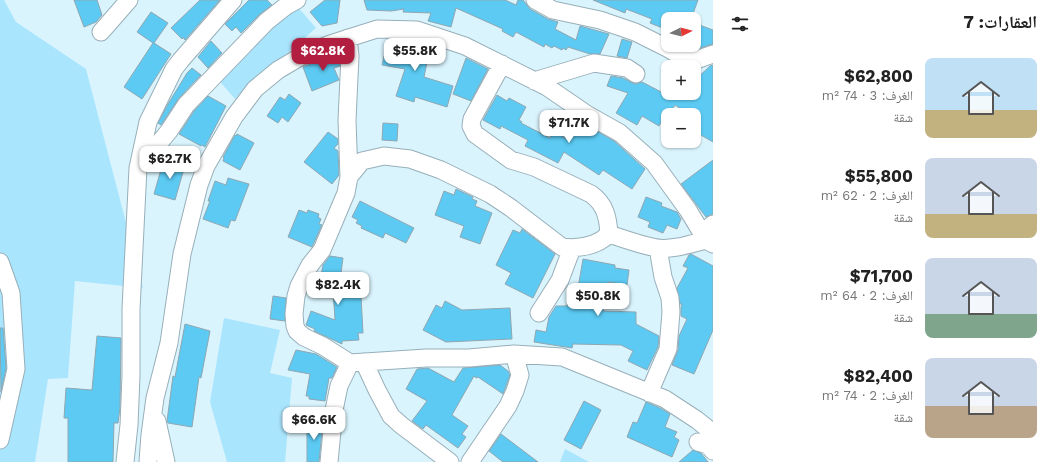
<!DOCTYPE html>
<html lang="ar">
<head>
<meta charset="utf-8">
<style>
	body { margin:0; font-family:"Work Sans","Noto Naskh Arabic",sans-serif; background:#f2f2f2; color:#222; direction:rtl; height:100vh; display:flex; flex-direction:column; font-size:15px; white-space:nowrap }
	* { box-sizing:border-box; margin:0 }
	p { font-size:13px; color:#767676 }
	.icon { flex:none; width:22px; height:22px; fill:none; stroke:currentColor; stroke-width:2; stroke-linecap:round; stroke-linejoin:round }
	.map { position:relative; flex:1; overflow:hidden; direction:ltr }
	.details { display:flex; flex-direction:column; background:#fff; width:340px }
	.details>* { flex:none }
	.needle { width:26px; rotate:84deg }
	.tools { position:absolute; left:661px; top:12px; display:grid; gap:8px }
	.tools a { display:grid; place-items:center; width:40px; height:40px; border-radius:8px; background:#fff; box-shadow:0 1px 3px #0004; font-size:20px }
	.price { position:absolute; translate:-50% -34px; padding:0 9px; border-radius:8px; background:#fff; color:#222; font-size:13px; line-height:26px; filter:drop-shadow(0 1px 2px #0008) }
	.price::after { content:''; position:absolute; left:50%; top:24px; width:12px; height:9px; margin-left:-6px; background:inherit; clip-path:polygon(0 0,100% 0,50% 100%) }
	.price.active { background:#b11e40; color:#fff }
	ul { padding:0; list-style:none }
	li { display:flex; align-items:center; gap:12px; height:100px; padding:0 16px }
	li span { display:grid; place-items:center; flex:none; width:112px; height:80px; border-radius:8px; color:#555 }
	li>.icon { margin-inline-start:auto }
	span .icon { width:48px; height:48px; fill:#fffc; stroke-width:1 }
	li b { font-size:17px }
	h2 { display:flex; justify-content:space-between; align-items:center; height:48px; padding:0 16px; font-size:17px }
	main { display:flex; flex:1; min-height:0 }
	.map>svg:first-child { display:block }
	.green { fill:#aae5fe }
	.building { fill:#5ccaf3; stroke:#8fa7b1 }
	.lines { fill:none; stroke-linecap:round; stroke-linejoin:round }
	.minor-casing { stroke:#97afb9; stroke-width:19 }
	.minor { stroke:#fff; stroke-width:17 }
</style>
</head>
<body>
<main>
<section class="details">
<h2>العقارات: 7<svg class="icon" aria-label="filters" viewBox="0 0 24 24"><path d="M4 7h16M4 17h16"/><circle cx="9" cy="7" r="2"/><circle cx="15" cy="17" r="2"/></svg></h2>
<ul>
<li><span style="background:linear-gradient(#bfe0f5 65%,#c2b280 0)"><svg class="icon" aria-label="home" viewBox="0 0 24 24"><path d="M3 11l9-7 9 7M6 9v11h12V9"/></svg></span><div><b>$62,800</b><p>الغرف: 3 · 74 m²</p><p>شقة</p></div></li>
<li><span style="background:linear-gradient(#c9d6e8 70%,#c2b280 0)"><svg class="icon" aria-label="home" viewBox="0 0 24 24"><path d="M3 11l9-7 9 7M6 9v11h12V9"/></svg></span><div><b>$55,800</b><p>الغرف: 2 · 62 m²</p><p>شقة</p></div></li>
<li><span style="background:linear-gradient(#c9d6e8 70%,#7fa58c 0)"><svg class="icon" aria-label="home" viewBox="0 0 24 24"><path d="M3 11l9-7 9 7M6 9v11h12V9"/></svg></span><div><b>$71,700</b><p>الغرف: 2 · 64 m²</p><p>شقة</p></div></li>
<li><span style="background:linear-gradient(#c9d6e8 60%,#b9a48a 0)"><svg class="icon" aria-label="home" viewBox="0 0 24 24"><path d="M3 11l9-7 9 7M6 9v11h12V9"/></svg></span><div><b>$82,400</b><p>الغرف: 2 · 74 m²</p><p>شقة</p></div></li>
</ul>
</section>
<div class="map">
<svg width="713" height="462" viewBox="0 0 713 462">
	<rect width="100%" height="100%" fill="#daf4fe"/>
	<path class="green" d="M0 0H4L16 22 86 69 143 288 75 281 68 378 48 379 35 462H0Z
		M297 6 316 28 235 99 216 77Z
		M224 318 280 330 270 373 292 378 285 462H227L210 402Z
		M565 449 589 462H560Z"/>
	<path class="building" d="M74 0H97L102 15 96 22 84 27Z
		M200 0H220L185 40 183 37 182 39 171 28Z
		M249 0H267L272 5 260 14 241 33 236 27 232 31 225 24Z
		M325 0H340L337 23 322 26 310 12Z
		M364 0H505L516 5 518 0H523L530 9 548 19 558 22 555 29 576 40 580 26 609 34 600 54H590L568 47 566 50 563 48 562 50 554 46 552 48 545 44 544 47 516 32 513 37 502 31 503 29 456 8 451 27 428 21 431 13 403 12 404 9 391 11 367 10Z
		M593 0H698L691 19H668L665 29 650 23 652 19 626 9 625 13Z
		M151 12 168 23 154 43 171 54 142 99 124 87 153 43 137 32Z
		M694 23 713 30V44L694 50Z
		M388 39 415 40 424 43 423 46 430 48 424 77 453 86 447 107 415 97 414 102 396 96 405 69 382 65Z
		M622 39 632 42 627 58 617 56Z
		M211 41 222 53 208 68 198 57Z
		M339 52 340 66 334 68 339 80 312 91 303 67Z
		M466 58 488 69 471 101 453 94Z
		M713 65V142L694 131V128L700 120 694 117V115H691L675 105 668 115V117L665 115 659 126 642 116 637 125 616 113 628 93 607 86 611 76 623 78 635 84 642 82 667 95V93H694V81L710 66Z
		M192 68 201 75 179 98 161 125 158 123 168 104 187 73Z
		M289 94 301 103 288 122 282 117 278 123 267 116 280 97 285 100Z
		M497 95 507 101 509 98 526 107 519 120 522 122 521 123 550 138 553 131 569 140 577 124 593 133 595 130 614 141 645 169 632 189 603 170 599 175 564 152 558 163 525 146 528 140 501 126 500 129 483 120Z
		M208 96 226 106 205 147 202 145 201 146 179 134 194 111Z
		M383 123 398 124 397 141 382 140Z
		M328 132 338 139V144L334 148 338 151 339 175 332 184 304 162Z
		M237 134 254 143 240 170 223 161 224 158 223 157 235 135 236 136Z
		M164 159 185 165 175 200 154 194Z
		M713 160V214L706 217 681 184Z
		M228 178 249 184 235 221 231 220 228 228 203 219 210 201H208L215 181 226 185Z
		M456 189 473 197 472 199 477 201 475 206 492 213 480 244 460 237 464 226 435 215 444 191 454 195Z
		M646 197 662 203 661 206 677 212 681 219 677 229 667 225 663 233 648 227 650 222 638 217Z
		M360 201 414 228 406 243 385 233 383 238 361 228 362 226 356 223 358 220 352 217Z
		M299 210 307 213 308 210 319 214 318 217 321 219 319 224 322 225 312 247 288 237Z
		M522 229 555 254 533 298 505 284 511 273 496 265 513 230 520 233Z
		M691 254 713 266V330L694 374 672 365 678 350 679 336 687 319 681 316V307L682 304H680L677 288 688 268 683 266 689 255Z
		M330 256 343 258 341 273 347 274 346 297 361 296 363 333H358L359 340 342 341V344L314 331 315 329 306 325 311 311 335 320 333 289 319 287 323 265Z
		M583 259 615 265V268L629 270 627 285 608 282 603 311 636 312V324L659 336 658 347 647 370 628 361 633 351 621 345 573 344 572 348 534 342 536 330 546 332 549 317 556 306H567L570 286 578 288Z
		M273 296 286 298 285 321 270 319Z
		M445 301 462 310 510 308 512 339 446 342 423 330 436 305 442 308Z
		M185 324 210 331 201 378 199 377 192 427 168 423 167 421 173 376 175 377Z
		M0 328H3L6 368 1 392Z
		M97 336 121 338 120 408 118 423H114L113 462H68V418H64L66 388 92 390Z
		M296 350 316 354 337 367 332 378H329L325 401 309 399V396H306L310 374 288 370Z
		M500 365 508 371 510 375 503 394 478 377 476 378 474 376 452 415 468 426 462 434 466 437 458 448 426 425 423 429 412 421 427 401 406 389 417 369 428 368 454 382 463 368Z
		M584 401 601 410 581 449 564 440Z
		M646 402 660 408 670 414 665 427 677 432 674 437 679 440 672 457 627 437 633 422 637 423Z
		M313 420 323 421 319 462H307V426H313Z
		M501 434 538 462H503L489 451Z
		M693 450 701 453 708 462H679Z"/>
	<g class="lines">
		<g class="minor-casing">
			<path id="minor" d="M535 0 553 10 600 20 635 32 667 48 686 59 696 60 713 54
				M101 32 129 0
				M348 38 350 56 347 120 349 177
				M502 64 472 119 471 126 475 134 511 160 534 167 591 194C605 204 608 217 609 234 624 239 640 245 657 248 673 250 690 244 706 240
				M534 81 594 63 627 68 636 74
				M140 166 169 131 186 105 267 21 286 6 297 0
				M702 233 713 224
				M0 262 11 293 16 369 0 440
				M539 313 560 280 572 248
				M364 362 377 390 391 416 401 425 450 462
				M350 363 323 346 304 337 297 331 295 326 294 314 296 296 299 286 310 265 322 250 346 193 349 177 362 161 384 156 410 159 441 170 490 194 511 208 562 247C579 249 597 246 609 234
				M649 393 668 349 671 312 670 298 663 277 658 248
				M154 418 157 421 166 462
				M698 442 708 445 713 451
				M125 462 129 425 131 376V309L138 168 148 122 174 69 181 60 233 0
				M148 462 150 435 155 398 169 343 182 254 199 185 206 166 234 117 255 89 278 70 300 57 330 44 377 29 417 30 465 46 547 87 588 115 620 133 654 163 688 210 706 240 713 244
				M329 462 334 410 339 386 350 363 426 358H469L514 354 562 357 665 399 697 420 713 433
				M470 462 508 406 515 391 520 375 514 354"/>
		</g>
		<use href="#minor" class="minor"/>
	</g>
</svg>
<div class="tools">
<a><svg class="needle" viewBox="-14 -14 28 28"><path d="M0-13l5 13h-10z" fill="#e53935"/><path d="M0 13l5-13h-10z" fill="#767676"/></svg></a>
<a>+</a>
<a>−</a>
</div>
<b class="price active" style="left:323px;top:72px">$62.8K</b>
<b class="price" style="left:415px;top:72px">$55.8K</b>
<b class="price" style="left:569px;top:144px">$71.7K</b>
<b class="price" style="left:170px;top:180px">$62.7K</b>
<b class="price" style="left:338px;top:306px">$82.4K</b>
<b class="price" style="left:598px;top:317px">$50.8K</b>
<b class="price" style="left:314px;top:441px">$66.6K</b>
</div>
</main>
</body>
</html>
